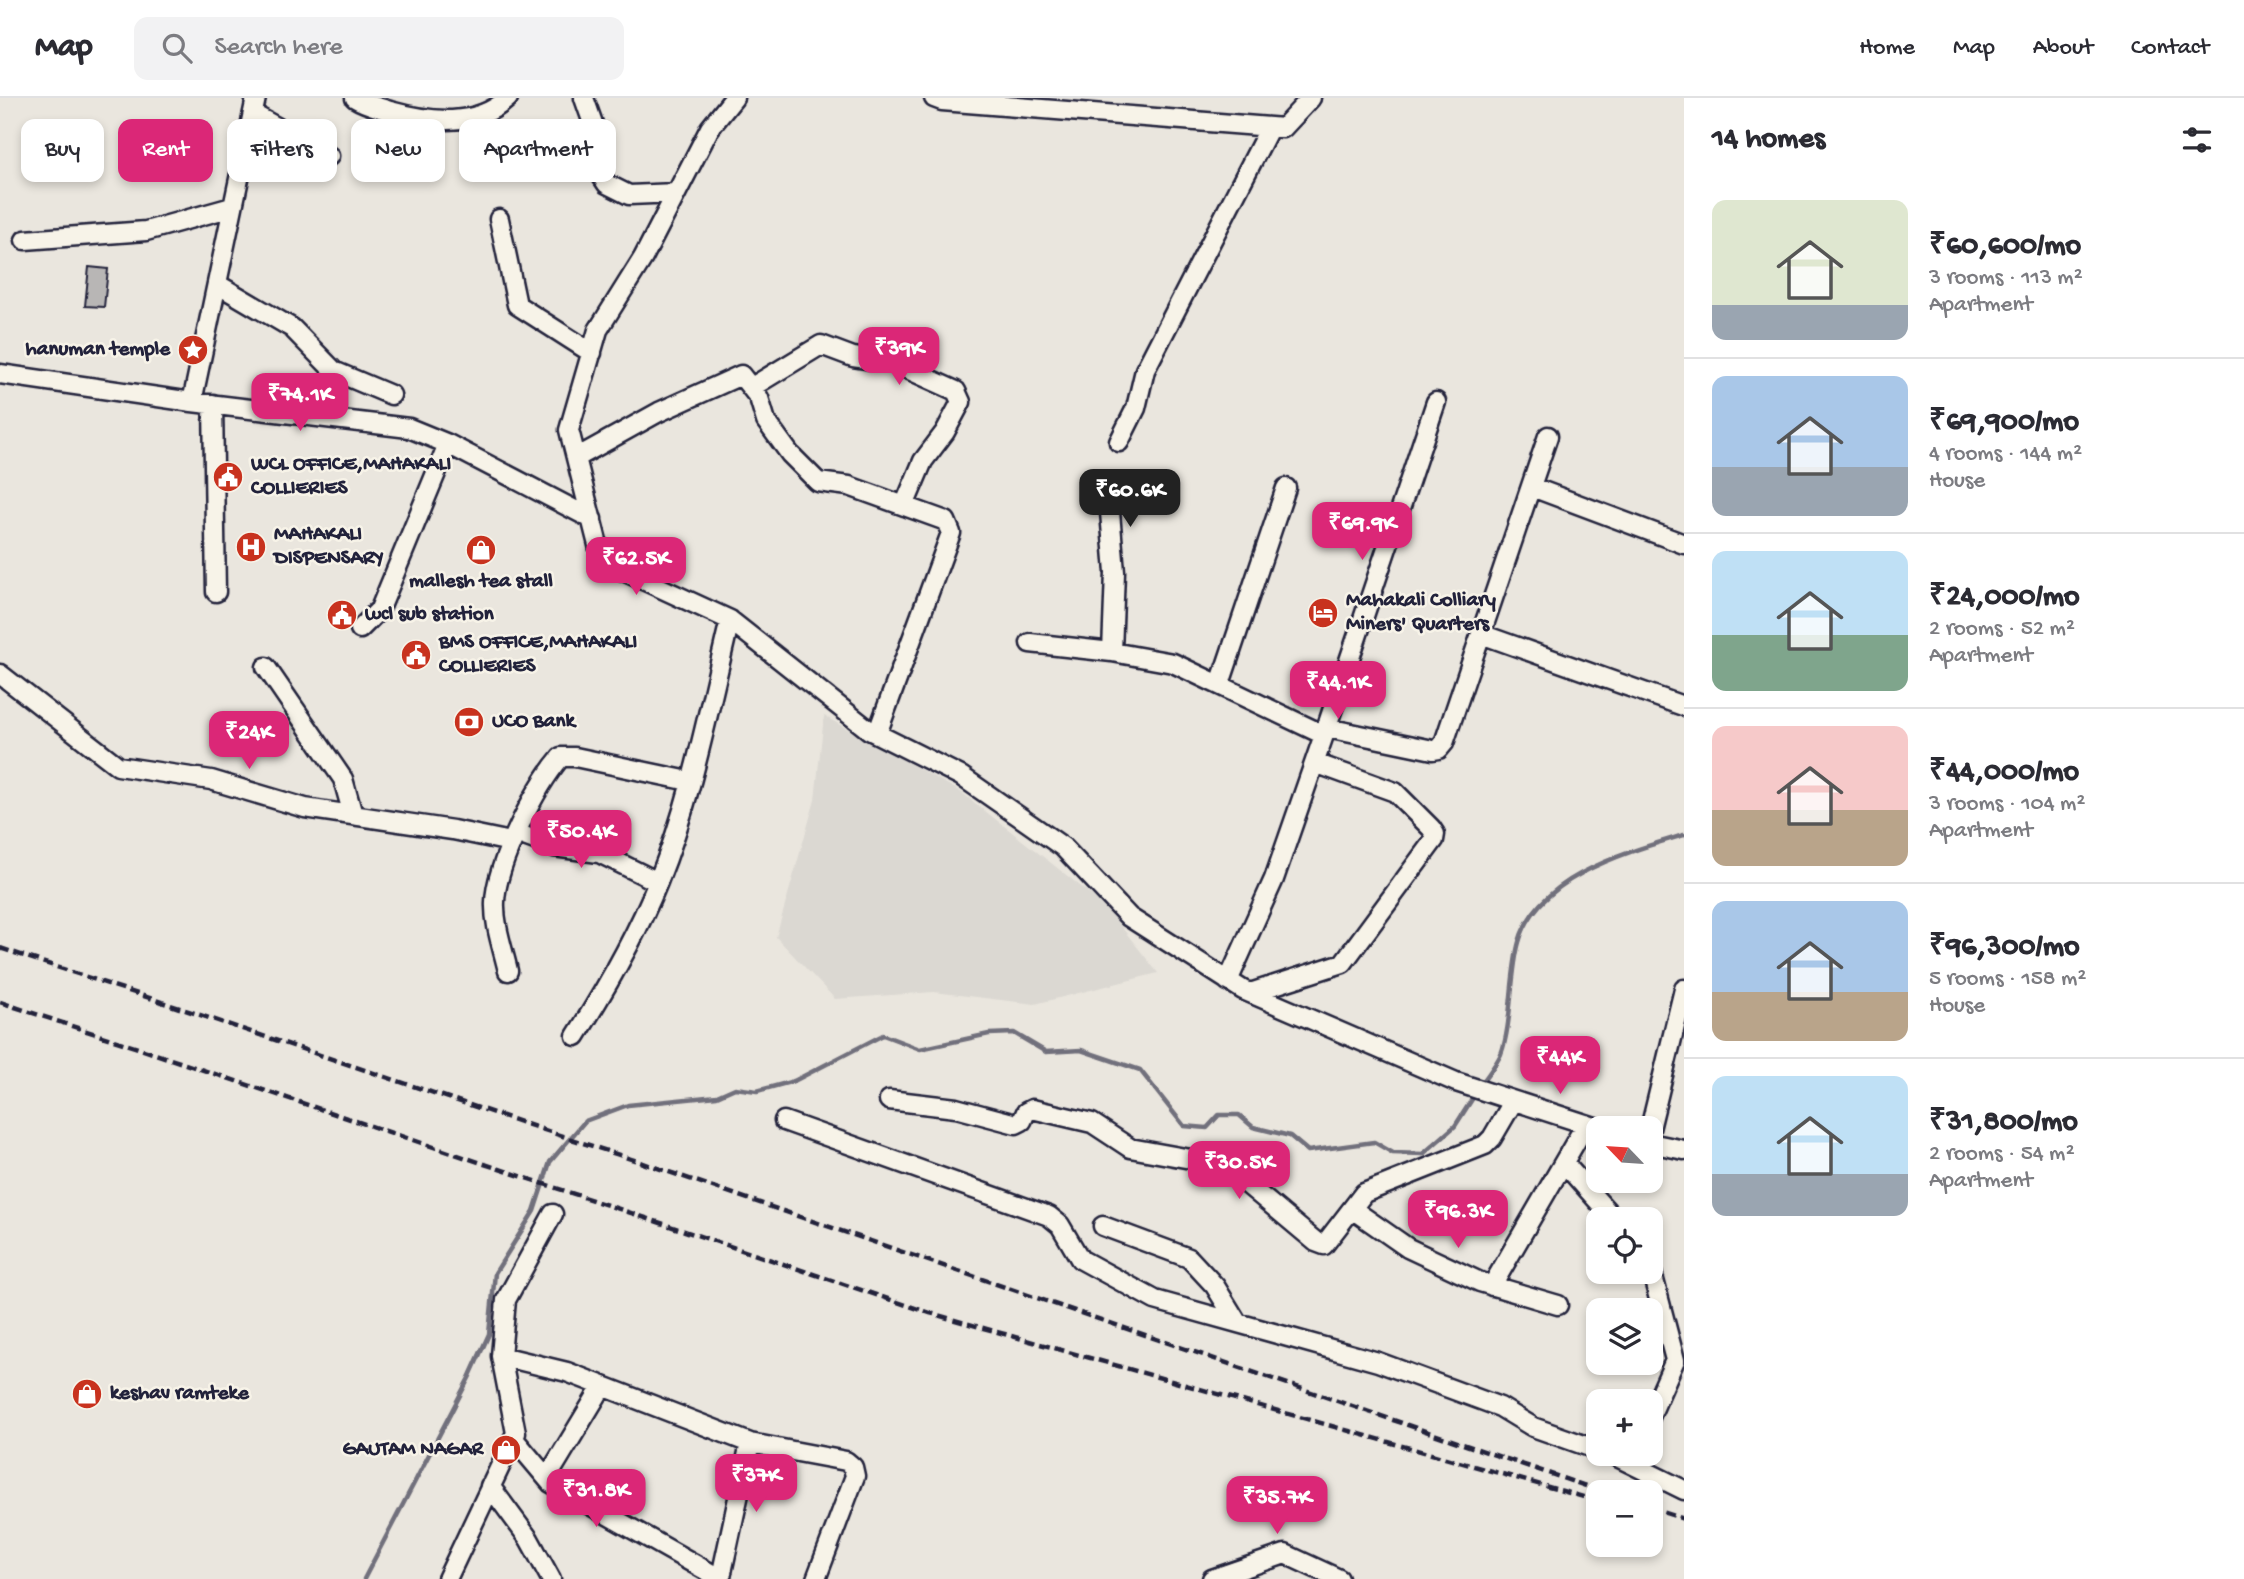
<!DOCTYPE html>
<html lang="en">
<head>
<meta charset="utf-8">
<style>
	body { margin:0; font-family:"Gochi Hand",sans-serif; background:#f2f2f3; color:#2b2b33; height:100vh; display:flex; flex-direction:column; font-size:26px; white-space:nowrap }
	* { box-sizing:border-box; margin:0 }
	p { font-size:23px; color:#7c7c81 }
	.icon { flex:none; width:38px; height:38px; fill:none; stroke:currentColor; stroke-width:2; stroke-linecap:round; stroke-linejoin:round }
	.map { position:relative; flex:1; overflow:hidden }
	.details { display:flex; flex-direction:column; background:#fff; width:560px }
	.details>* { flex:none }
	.banner { position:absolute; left:21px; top:21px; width:665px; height:63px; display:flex; gap:14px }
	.needle { width:46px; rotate:295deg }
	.tools { position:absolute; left:1586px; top:1018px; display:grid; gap:14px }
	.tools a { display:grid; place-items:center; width:77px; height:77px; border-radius:14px; background:#fff; box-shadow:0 4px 10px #0003; font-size:35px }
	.price { position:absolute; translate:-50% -60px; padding:0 16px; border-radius:14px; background:#db2777; color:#fff; font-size:23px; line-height:46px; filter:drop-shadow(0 2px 4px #0008) }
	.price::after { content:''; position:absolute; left:50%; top:42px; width:21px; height:16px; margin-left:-10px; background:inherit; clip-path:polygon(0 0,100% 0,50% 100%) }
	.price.on { background:#222; color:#fff }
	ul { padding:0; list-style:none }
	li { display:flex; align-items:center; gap:21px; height:175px; padding:0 28px }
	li+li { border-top:2px solid #e1e1e2 }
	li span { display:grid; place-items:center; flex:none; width:196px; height:140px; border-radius:14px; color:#555 }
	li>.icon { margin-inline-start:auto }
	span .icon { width:84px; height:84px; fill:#fffc; stroke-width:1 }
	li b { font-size:30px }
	h2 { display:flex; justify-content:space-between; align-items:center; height:84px; padding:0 28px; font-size:30px }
	.tag { padding:0 24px; border-radius:14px; background:#fff; box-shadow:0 4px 10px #0003; font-size:24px; line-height:63px }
	.tag.on { background:#db2777; color:#fff }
	header { display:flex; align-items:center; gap:42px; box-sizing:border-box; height:98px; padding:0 35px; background:#fff; border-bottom:2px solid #e1e1e2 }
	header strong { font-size:33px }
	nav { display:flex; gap:38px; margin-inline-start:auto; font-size:24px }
	.search { width:490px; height:63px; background:#f2f2f3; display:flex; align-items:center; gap:18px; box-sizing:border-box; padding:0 24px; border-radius:14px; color:#7c7c81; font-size:26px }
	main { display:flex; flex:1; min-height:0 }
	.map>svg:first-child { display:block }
	.built { fill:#dbd8d2 }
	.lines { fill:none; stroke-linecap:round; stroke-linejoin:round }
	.stream { stroke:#716f7b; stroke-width:4.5 }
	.building { fill:#b8b6b5; stroke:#22223b; stroke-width:2 }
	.minor-casing { stroke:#22223b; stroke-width:23 }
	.minor { stroke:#f7f3e8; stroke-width:18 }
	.rail { stroke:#22223b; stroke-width:4.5; stroke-dasharray:10 5; stroke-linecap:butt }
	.labels { text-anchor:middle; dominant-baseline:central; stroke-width:5; stroke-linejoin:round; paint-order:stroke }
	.poi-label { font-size:21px; font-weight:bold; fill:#22223b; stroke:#f7f3e8; text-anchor:start }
</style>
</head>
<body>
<header>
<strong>Map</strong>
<div class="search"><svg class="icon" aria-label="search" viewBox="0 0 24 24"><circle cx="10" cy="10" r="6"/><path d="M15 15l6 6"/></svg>Search here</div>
<nav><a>Home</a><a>Map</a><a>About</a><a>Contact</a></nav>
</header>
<main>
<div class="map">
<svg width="1684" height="1481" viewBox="0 0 1684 1481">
	<rect width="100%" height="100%" fill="#eae6de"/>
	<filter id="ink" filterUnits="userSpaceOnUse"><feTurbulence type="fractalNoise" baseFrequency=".0143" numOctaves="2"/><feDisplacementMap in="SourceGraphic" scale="14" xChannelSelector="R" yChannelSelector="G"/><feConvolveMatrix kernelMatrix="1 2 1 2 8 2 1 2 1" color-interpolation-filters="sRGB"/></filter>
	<g filter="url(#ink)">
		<path class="built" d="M824 618 961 694 1103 806 1158 875 1035 906 934 894 835 901 776 839 815 702Z"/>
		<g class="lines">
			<path class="stream" d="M1480 988C1487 977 1496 967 1501 956 1512 928 1510 875 1519 844 1537 778 1628 754 1684 737
				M364 1481 469 1280 489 1236 495 1175 534 1113 550 1064 585 1023 628 1007 717 998 735 990 757 993 794 983 883 937 920 951 989 936 1014 935 1046 954 1081 952 1140 972 1184 1028 1207 1030 1219 1017H1239L1253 1029 1290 1038 1308 1053 1374 1044 1393 1055 1423 1056 1455 1028 1476 995"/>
		</g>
		<path class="building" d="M89 169 108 171 104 209 85 208Z"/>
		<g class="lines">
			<g class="minor-casing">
				<path id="minor" d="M355 0C366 7 378 9 390 13 430 24 476 30 508 0
					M584 0 596 34 601 77 607 86 629 97 676 95
					M734 0 710 30 643 160 598 232 569 332 602 463 730 522 869 632 961 678 1063 749 1129 819 1243 892 1456 984 1601 1031
					M934 0 942 3 1283 30 1311 0
					M253 16 329 58
					M499 121 517 207 592 255
					M25 142 146 133 232 109
					M217 186 292 230 334 273 391 297
					M0 276 192 304 409 330 448 346 592 421
					M752 289 821 247 853 259 894 265 956 293 961 304 945 334 923 363 904 408
					M192 304 256 0
					M213 306 216 494
					M1119 344 1136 310 1145 272 1270 29
					M576 360 659 314 741 277 759 300 766 323 790 356 818 384 849 388 946 423 951 435 877 636
					M1532 389 1684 446
					M1108 390 1115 474 1112 554 1173 565 1324 637 1274 781 1228 883
					M360 531 380 511 448 346
					M1481 536 1683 608
					M1030 545 1112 554
					M266 569 343 681 353 717
					M0 576 118 668 211 682 305 710 453 732 511 744
					M1220 586 1286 390
					M1327 630 1433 652 1439 651 1444 645 1548 338
					M1324 637 1436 304
					M516 735 554 749 599 755 658 784
					M508 873C503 851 494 827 495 804 496 766 536 688 561 659H575L689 683
					M1250 895 1343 865 1434 742 1435 736 1431 730 1395 694 1315 665
					M576 938C607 889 636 839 658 784 692 700 709 609 730 522
					M889 1002 956 1010 1016 1026 1022 1023 1026 1014 1032 1011 1092 1025 1130 1050 1224 1067 1316 1144 1324 1147 1364 1095 1485 1047 1492 1040 1513 1004
					M784 1023 1049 1118 1060 1127 1080 1161 1155 1202 1378 1264 1500 1309 1533 1329 1598 1352
					M1650 1031 1684 891
					M1650 1045 1684 1052
					M1564 1065 1615 1122
					M1352 1111 1408 1150 1480 1184 1558 1207
					M1103 1128 1189 1160 1215 1188 1237 1224
					M1650 1167 1675 1262 1650 1319
					M1492 1188 1586 1026
					M501 1258 567 1274 750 1345 846 1363 853 1369 855 1378 816 1481
					M514 1341 551 1385 721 1481
					M1611 1356 1684 1392
					M547 1380 602 1289
					M490 1388 529 1441 551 1481
					M721 1479 750 1345
					M447 1481 516 1335 501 1258 506 1202 553 1116
					M1212 1481 1285 1456 1339 1481"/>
			</g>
			<use href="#minor" class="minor"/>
			<path class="rail" d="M0 850 643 1065 1606 1395
				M0 904 930 1215 1598 1403
				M1650 1410 1684 1421"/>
		</g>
	</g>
	<defs>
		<g id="sight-disc" transform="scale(1.575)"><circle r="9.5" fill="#c8321e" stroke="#f7f3e8"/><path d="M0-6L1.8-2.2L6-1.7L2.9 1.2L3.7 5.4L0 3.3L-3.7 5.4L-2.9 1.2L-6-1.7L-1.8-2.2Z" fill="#fff"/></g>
		<g id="civic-disc" transform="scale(1.575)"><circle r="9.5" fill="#c8321e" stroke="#f7f3e8"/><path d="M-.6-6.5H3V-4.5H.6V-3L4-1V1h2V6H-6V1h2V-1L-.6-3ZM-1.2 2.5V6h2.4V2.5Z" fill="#fff"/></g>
		<g id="hospital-disc" transform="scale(1.575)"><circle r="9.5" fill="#c8321e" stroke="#f7f3e8"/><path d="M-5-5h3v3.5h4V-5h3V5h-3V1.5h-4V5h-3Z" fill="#fff"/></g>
		<g id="shop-disc" transform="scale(1.575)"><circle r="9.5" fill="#c8321e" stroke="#f7f3e8"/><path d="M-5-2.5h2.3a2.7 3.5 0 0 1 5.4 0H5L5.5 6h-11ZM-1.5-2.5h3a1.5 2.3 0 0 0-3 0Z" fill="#fff"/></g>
		<g id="hotel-disc" transform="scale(1.575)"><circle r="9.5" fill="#c8321e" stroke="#f7f3e8"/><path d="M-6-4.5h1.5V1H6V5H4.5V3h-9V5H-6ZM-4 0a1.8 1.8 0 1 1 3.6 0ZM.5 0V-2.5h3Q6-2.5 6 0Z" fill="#fff"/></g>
		<g id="bank-disc" transform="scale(1.575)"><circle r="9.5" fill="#c8321e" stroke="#f7f3e8"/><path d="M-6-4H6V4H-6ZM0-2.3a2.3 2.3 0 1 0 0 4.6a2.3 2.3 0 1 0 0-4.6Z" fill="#fff"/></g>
	</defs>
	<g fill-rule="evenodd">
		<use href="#sight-disc" x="193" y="252"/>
		<use href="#civic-disc" x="228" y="379"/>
		<use href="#hospital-disc" x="251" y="449"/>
		<use href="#shop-disc" x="481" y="452"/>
		<use href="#hotel-disc" x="1323" y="515"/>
		<use href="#civic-disc" x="342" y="517"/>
		<use href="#civic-disc" x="416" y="557"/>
		<use href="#bank-disc" x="469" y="624"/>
		<use href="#shop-disc" x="87" y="1296"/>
		<use href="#shop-disc" x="506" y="1352"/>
	</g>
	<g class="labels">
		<g class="poi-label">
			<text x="170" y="252" text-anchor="end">hanuman temple</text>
			<text x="251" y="367">WCL OFFICE,MAHAKALI<tspan x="251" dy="24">COLLIERIES</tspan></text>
			<text x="274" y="437">MAHAKALI<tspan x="274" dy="24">DISPENSARY</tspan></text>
			<text x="481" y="484" text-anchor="middle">mallesh tea stall</text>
			<text x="1346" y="503">Mahakali Colliary<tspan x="1346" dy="24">Miners' Quarters</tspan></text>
			<text x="365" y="517">wcl sub station</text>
			<text x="439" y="545">BMS OFFICE,MAHAKALI<tspan x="439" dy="24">COLLIERIES</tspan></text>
			<text x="492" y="624">UCO Bank</text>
			<text x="110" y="1296">keshav ramteke</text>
			<text x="483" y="1352" text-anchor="end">GAUTAM NAGAR</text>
		</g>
	</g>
</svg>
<div class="tools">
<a><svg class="needle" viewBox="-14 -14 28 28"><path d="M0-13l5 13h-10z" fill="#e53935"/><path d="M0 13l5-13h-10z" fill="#7c7c81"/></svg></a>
<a><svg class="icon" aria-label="locate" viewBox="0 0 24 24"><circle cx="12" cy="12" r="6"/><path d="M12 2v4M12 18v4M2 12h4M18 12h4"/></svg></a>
<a><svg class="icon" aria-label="layers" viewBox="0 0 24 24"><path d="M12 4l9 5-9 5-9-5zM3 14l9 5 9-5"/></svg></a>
<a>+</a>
<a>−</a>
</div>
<b class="price" style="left:899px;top:289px">₹39K</b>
<b class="price" style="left:300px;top:335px">₹74.1K</b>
<b class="price on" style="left:1130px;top:431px">₹60.6K</b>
<b class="price" style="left:1362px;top:464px">₹69.9K</b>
<b class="price" style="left:636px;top:499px">₹62.5K</b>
<b class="price" style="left:1338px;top:623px">₹44.1K</b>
<b class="price" style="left:249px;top:673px">₹24K</b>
<b class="price" style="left:581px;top:772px">₹50.4K</b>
<b class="price" style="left:1560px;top:998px">₹44K</b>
<b class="price" style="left:1239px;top:1103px">₹30.5K</b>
<b class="price" style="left:1458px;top:1152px">₹96.3K</b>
<b class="price" style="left:756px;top:1416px">₹37K</b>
<b class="price" style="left:596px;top:1431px">₹31.8K</b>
<b class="price" style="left:1277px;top:1438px">₹35.7K</b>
<div class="banner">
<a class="tag">Buy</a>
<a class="tag on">Rent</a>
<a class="tag">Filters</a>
<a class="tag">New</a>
<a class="tag">Apartment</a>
</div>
</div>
<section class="details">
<h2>14 homes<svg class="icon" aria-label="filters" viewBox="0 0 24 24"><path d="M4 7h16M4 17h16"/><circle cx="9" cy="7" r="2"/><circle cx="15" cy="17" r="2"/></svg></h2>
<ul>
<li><span style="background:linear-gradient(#dfe7d0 75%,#9aa5b1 0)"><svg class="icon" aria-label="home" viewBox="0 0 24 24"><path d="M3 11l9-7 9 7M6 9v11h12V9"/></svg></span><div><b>₹60,600/mo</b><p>3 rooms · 113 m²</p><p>Apartment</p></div></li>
<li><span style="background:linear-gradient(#a9c7e8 65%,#9aa5b1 0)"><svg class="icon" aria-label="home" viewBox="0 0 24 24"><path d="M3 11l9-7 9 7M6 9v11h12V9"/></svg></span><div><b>₹69,900/mo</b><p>4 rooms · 144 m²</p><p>House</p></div></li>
<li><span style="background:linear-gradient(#bfe0f5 60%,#7fa58c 0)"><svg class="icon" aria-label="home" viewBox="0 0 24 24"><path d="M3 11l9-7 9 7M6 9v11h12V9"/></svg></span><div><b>₹24,000/mo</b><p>2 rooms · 52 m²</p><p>Apartment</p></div></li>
<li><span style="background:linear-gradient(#f6c9c9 60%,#b9a48a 0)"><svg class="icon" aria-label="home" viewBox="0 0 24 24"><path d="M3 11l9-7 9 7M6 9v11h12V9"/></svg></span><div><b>₹44,000/mo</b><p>3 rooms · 104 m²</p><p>Apartment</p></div></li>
<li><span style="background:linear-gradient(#a9c7e8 65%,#b9a48a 0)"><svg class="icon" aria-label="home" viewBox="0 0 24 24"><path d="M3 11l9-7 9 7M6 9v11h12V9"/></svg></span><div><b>₹96,300/mo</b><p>5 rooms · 158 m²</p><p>House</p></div></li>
<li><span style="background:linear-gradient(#bfe0f5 70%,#9aa5b1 0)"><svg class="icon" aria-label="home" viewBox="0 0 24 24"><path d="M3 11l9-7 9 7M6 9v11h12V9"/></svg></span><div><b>₹31,800/mo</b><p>2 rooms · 54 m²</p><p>Apartment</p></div></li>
</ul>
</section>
</main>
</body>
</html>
